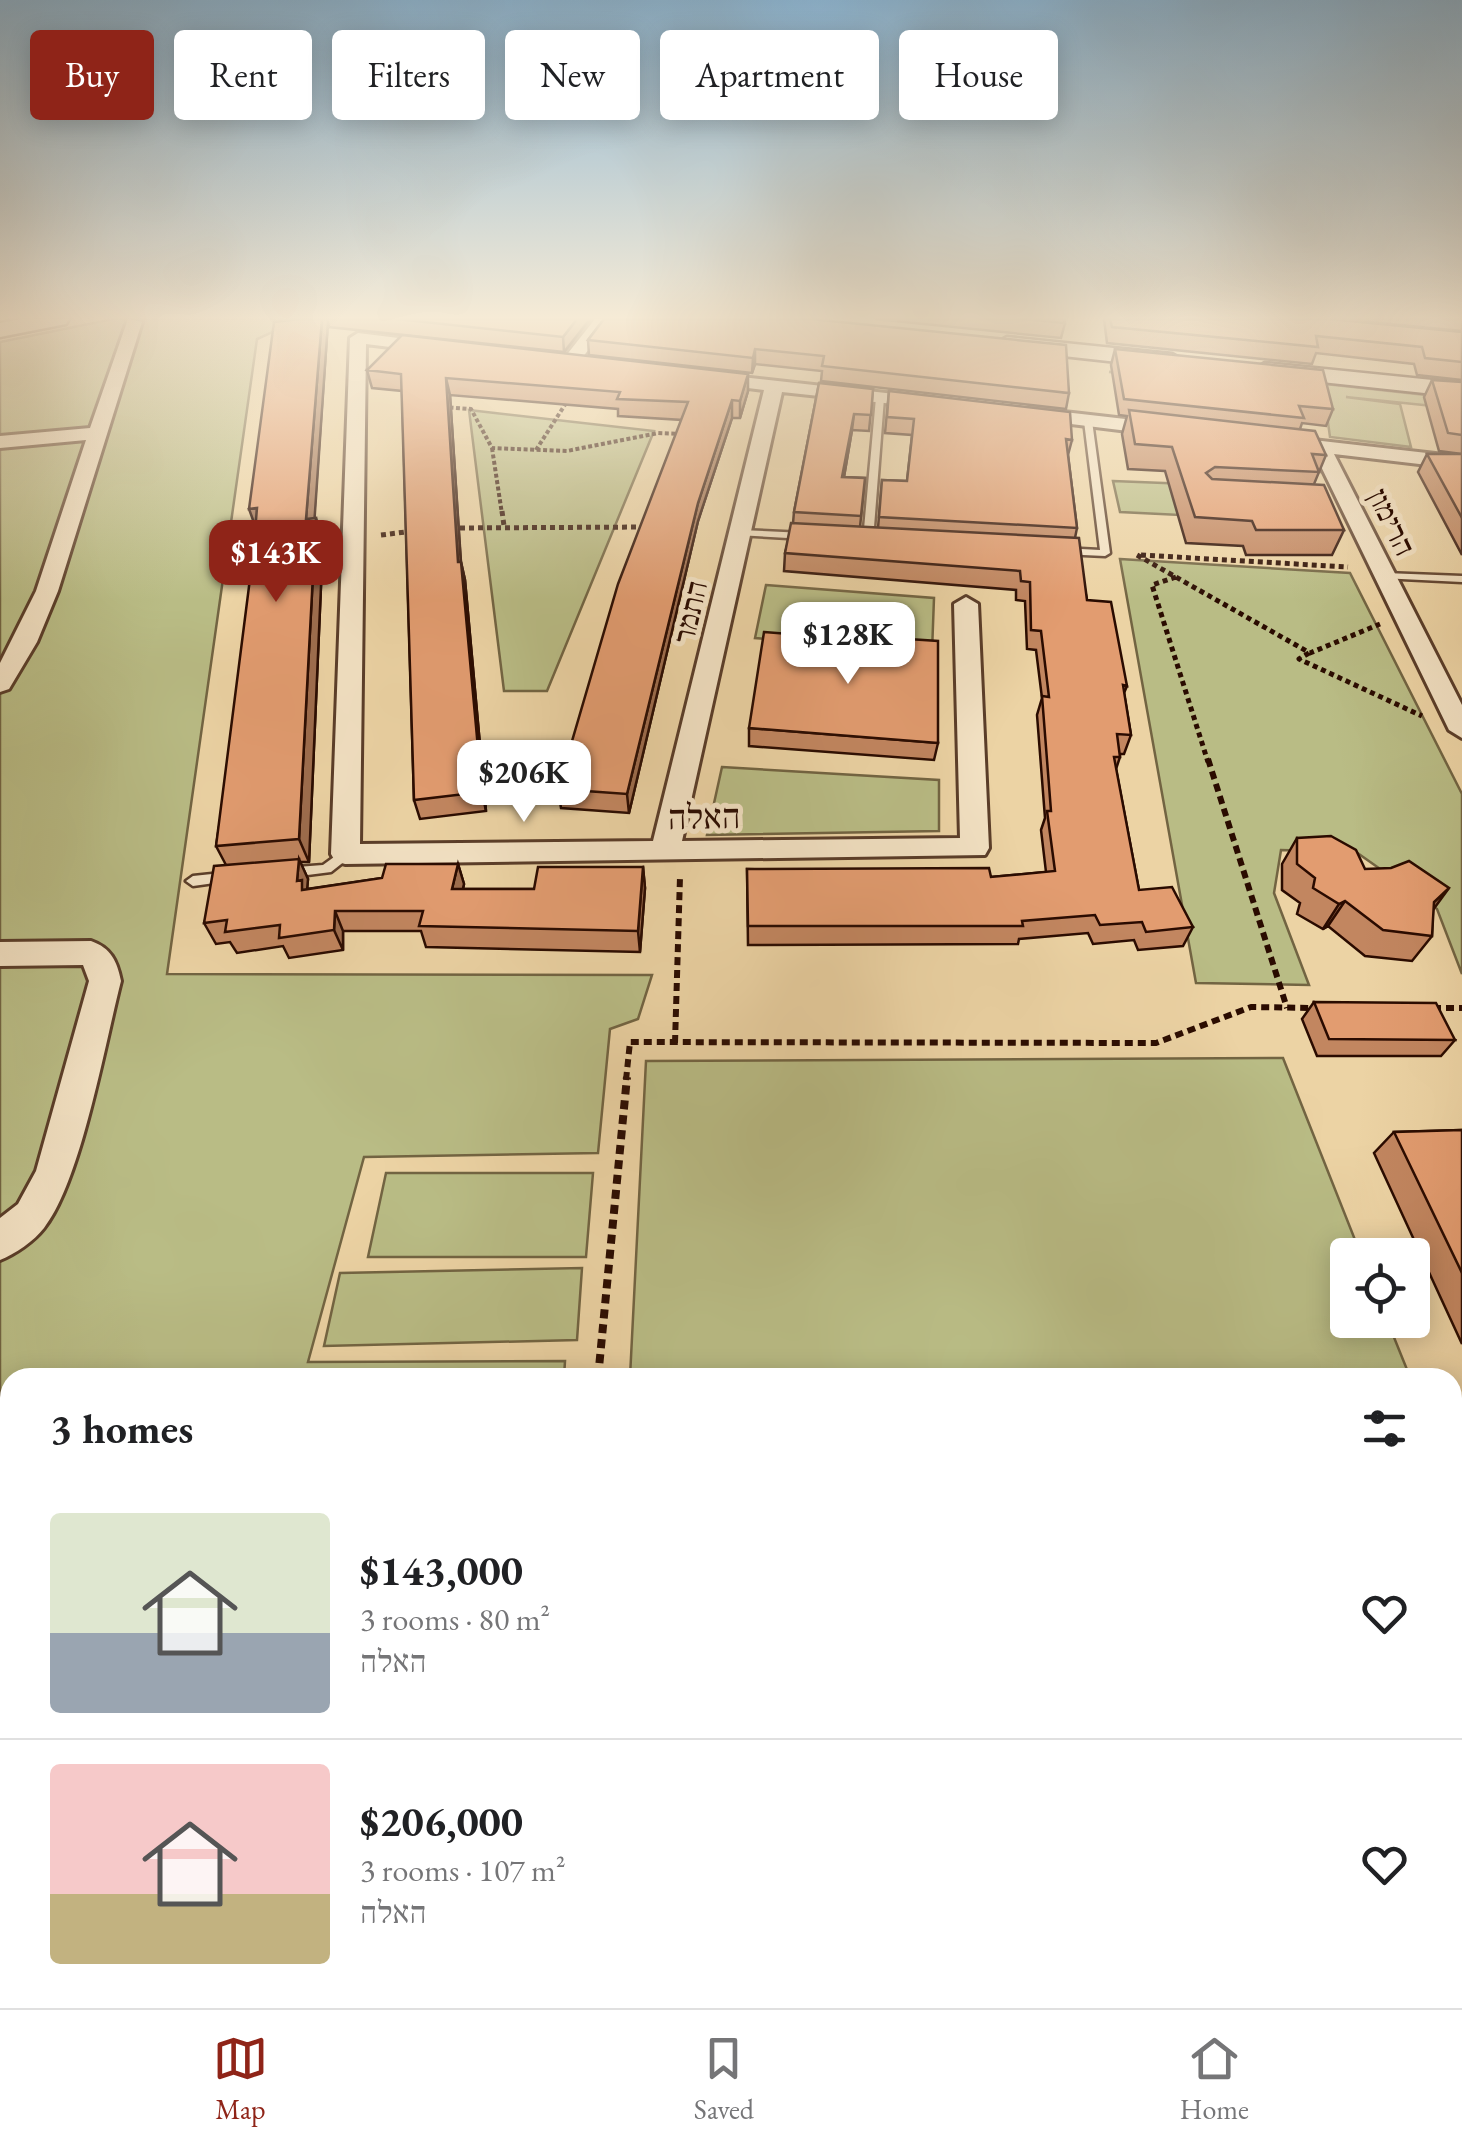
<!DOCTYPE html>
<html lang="en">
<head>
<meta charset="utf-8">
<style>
	body { margin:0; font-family:"EB Garamond","Frank Ruhl Libre",serif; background:#f6f6f6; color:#202124; height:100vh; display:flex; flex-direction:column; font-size:38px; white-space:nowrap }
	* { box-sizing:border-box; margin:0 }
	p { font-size:32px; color:#757577 }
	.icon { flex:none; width:55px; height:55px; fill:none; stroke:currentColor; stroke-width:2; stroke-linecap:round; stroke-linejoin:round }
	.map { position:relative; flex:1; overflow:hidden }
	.panel { position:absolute; left:0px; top:1368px; width:1462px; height:642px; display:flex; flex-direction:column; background:#fff; border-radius:30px 30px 0 0; box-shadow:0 5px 25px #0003 }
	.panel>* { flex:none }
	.guide { position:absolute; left:30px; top:30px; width:1402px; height:90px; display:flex; gap:20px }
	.controls { position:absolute; left:1330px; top:1238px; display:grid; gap:20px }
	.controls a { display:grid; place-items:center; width:100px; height:100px; border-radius:10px; background:#fff; box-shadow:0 5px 25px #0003; font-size:50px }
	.price { position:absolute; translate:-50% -85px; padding:0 22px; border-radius:20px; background:#fff; color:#222; font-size:32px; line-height:65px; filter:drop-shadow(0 2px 5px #0008) }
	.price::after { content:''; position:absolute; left:50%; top:60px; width:30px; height:22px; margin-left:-15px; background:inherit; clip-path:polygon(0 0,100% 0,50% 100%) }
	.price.current { background:#8f2418; color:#fff }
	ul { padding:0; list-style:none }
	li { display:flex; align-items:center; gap:30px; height:250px; padding:0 50px }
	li+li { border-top:2px solid #e0e0e0 }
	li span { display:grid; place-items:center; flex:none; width:280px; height:200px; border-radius:10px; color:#555 }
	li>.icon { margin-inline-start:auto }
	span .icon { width:120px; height:120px; fill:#fffc; stroke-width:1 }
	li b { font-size:42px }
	h2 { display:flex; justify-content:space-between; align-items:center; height:120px; padding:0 50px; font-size:42px }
	.tag { padding:0 35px; border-radius:10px; background:#fff; box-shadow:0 5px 25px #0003; font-size:35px; line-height:90px }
	.tag.current { background:#8f2418; color:#fff }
	.dock { display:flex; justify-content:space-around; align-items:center; height:140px; border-top:2px solid #e0e0e0; background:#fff; font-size:28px; color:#757577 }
	.dock a { display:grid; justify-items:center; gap:5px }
	.dock .current { color:#8f2418 }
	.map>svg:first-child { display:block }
	.green { fill:#b9bc85; stroke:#726442; stroke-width:2.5 }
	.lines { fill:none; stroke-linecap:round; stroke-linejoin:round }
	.lane-casing { stroke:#5a3d29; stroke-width:5 }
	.street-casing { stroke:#5a3d29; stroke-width:6 }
	.secondary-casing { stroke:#2a0b00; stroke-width:5 }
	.path-far4 { stroke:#2a0b00; stroke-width:4; stroke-dasharray:4 2.5; stroke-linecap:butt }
	.path-far3 { stroke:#2a0b00; stroke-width:5; stroke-dasharray:5 4; stroke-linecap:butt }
	.path-far2 { stroke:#2a0b00; stroke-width:6; stroke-dasharray:8 5; stroke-linecap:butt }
	.path-far1 { stroke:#2a0b00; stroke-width:8; stroke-dasharray:9 6; stroke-linecap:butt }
	.path { stroke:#2a0b00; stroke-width:10; stroke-dasharray:11 8; stroke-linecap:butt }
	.lane { fill:#f3e2c4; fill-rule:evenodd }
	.street { fill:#f3e2c4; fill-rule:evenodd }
	.secondary { fill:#f3e2c4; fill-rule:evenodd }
	.wall { fill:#c28660; stroke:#2a0b00; stroke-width:2.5 }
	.shaded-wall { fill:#9e6d4e; stroke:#2a0b00; stroke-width:2.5 }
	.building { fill:#e29c70; stroke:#2a0b00; stroke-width:2.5 }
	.labels { text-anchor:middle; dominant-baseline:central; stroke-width:10; stroke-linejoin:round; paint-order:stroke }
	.far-street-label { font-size:30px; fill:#2a0b00; stroke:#f3e2c4 }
	.street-label { font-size:35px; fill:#2a0b00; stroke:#f3e2c4 }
</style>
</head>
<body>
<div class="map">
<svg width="1462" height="2008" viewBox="0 0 1462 2008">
	<rect width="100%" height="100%" fill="#ecd3a4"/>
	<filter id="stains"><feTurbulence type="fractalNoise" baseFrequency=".002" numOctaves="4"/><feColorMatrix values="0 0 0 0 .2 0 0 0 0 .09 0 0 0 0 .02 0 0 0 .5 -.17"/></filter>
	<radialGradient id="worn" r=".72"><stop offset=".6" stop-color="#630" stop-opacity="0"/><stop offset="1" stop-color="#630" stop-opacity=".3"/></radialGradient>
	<path class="green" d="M113 319H301L257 339 167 974 652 975 638 1019 610 1029 598 1153 364 1157 308 1362 565 1361 564 1377 10 1378V1730H0V342Z
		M1109 372 1316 383 1462 399V409L1346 397 1400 404 1411 447 1330 437 1324 394Z
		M469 410 654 431 547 691H504Z
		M1113 481 1189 484 1200 516 1120 512Z
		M1120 559 1350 573 1462 794V974L1437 909 1356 852 1281 850 1274 893 1309 985 1196 983Z
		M766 585 934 598 932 652 755 638Z
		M722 767 939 780V831L707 835Z
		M1283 1058 1361 1255H1348V1320H1387L1410 1377H630L646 1061Z
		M386 1173H593L586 1257H368Z
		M582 1268 577 1340 324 1346 340 1273Z
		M0 1914H10V2000H1158L1168 2008H0Z"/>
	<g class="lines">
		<g class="lane-casing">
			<path id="lane" d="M880 395 884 398 873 540 868 543 863 540 876 398Z
				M1088 418 1092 421 1110 553 1105 556 1062 554 1057 551 1062 548 1100 550 1084 421Z
				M740 530 805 533 810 536 805 539 737 535V531Z
				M1385 573 1462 576V582L1381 578 1380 576Z
				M345 849 350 851 352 854 350 857 331 872 284 878 277 873 284 868 323 865Z
				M231 872 236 874 238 877 236 880 193 886 186 881 193 876Z
				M1452 1651 1462 1652V1674L1452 1673Z"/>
		</g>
		<g class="street-casing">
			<path id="street" d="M128 319 142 322 58 591 37 642 9 689 0 692V663L36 591 86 440 0 448V436L90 428Z
				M595 319H612L576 366H564L561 362Z
				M358 333 439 343 447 348 439 353 366 344 360 844 653 841 764 390 700 382 697 378 706 373 931 398 940 403 931 408 782 392 682 841 960 838 954 604 966 597 978 604 989 848 985 855 345 864 335 861 331 854 350 338Z
				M1029 408 1169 424 1178 430 1169 436 1022 418V410Z
				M1278 436 1462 457V469L1334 454 1462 705V738L1449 730 1314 452 1271 446 1268 442Z
				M91 941C111 948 117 961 121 981 105 1043 81 1181 44 1228 34 1241 15 1254 0 1260V1218L18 1204 36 1171 89 981 83 965 0 966V942Z"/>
		</g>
		<g class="secondary-casing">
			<path id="secondary" d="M21 319H69L66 324 0 337V323Z
				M1007 337 1172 354 1184 361 1172 368 999 349 995 344Z
				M1265 363 1462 383V397L1256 375 1253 370Z
				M1452 1793 1462 1796V1868L1452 1865Z
				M0 1808 10 1809V1881L0 1880Z
				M1462 1871V1949L1452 1953V1875Z
				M1220 2000H1303L1306 2008H1223Z
				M1360 2000H1441L1438 2008H1357Z"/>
		</g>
		<path class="path-far4" d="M443 407 471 409 492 448 567 451 658 433 681 434
			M492 448 502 514
			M536 450 568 400"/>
		<path class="path-far3" d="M502 511 504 526
			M451 528 648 527
			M381 535 414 531
			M1137 555 1310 653 1380 624
			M1141 555 1348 567
			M1176 577 1152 585 1208 762
			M1309 653 1299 659 1422 716"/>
		<path class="path-far2" d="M1208 759 1287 1008
			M1433 1008H1462
			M675 1043 680 877
			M626 1080 630 1042 1156 1043 1251 1007 1316 1008"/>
		<path class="path-far1" d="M598 1378 627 1077"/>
		<path class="path" d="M337 2000V2008
			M947 2000 1009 2008
			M463 2008 488 2000"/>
		<use href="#lane" class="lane"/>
		<use href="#street" class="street"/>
		<use href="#secondary" class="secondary"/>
	</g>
	<path class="wall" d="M300 319H590L564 352 329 327 328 322 314 518 323 540 309 862H300L308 879 307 889 382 878 458 864 464 884 463 889H534L643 867 645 888 640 952 426 947 421 931H343V950L289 958 283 946 237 953 230 942 216 944 204 923 226 865 216 846 298 320Z
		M604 319 1069 393 1066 409 821 381 822 371 755 364 752 373 589 355 588 340Z
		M875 319H1064L1065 323 1061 338Z
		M1104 319H1330L1462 332V380L1417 375 1414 364 1316 353 1312 364 1107 343Z
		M1339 319H1462V331Z
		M1115 349 1333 409 1326 426 1302 423 1300 429 1326 455 1314 484 1344 530 1332 555H1246L1243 546 1186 543 1165 471 1128 469 1122 434 1127 416 1119 415 1111 365Z
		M367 370 748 391 740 418H732L698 521 629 813 561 808 558 789 682 420 618 416V409L450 395 461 562 465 580 486 811 420 819 414 800 402 391 372 388Z
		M1432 380 1462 382V454L1439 451 1424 397Z
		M819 383 873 389 869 431 852 430 844 477 865 478 860 527 878 528 882 480 907 481 912 435 885 433 889 391 1072 440 1068 455 1077 528 1075 538 1087 600 1127 686 1124 693 1131 735 1124 754H1120V757L1116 769 1139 890 1193 927 1183 946 1138 950 1134 940 1093 944 1088 933 1019 939 1018 944 748 945 747 869 991 877 1046 872 1041 830 1045 818 1037 715 1042 698 1036 650 1027 649 1025 601 1016 600V590L784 571 785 553 793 523 794 512Z
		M1427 454H1462V555L1418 472Z
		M749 728 938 743 934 760 749 746Z
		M1297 838 1365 869 1433 910 1432 936 1412 961 1365 956 1328 926 1323 929 1297 914 1300 903 1282 890V864Z
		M1314 1002 1455 1040 1441 1056H1317L1302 1019Z
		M1462 1130V1344L1374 1153 1394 1132Z"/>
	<path class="shaded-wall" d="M322 319H327L328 322 313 541 306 519Z
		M577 319H590L564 352 563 337Z
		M755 349V364L752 373 753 358Z
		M748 374V391L740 418V401Z
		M446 378 450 395 462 581 458 562Z
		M732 400V418L698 521 629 813 627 794 698 503Z
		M854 414 852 430 841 494 842 477Z
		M257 508V531L249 509Z
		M316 518 323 540 309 862 299 839Z
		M461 562 465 580 486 811 482 792Z
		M299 859 308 879 307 891 311 910 297 881Z
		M458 864 464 884 458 909 452 889Z
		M643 867 645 888 640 952 638 931Z
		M1449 888 1430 914 1434 902Z
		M1345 901 1328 926 1323 929 1339 904Z
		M335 911 343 931V950L334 930Z"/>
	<path class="building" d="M300 319H322L306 519 316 518 299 839 216 846 253 555 257 508 249 509 274 322Z
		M397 319H577L563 337Z
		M604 319H811L1066 345 1069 393 822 366 824 356 755 349 753 358 588 340Z
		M1025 319H1064L1065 323Z
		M1110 319H1330L1462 332V362L1425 358 1422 347 1316 336 1318 347 1112 327Z
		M402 335 748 374 740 401 732 400 698 503 627 794 558 789 618 584 688 402 617 399 620 392 446 378 458 562H461L482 792 414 800 401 374 367 370Z
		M1115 349 1323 370 1333 409 1299 406 1304 418 1124 399Z
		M1432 380 1462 382V435L1448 433Z
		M819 383 873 389 871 415 854 414 842 477 865 478 861 516 794 512Z
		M889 391 1070 412 1072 440 1066 439 1077 528 879 517 882 480 907 481 914 419 887 417Z
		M1129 410 1315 431 1326 455 1312 454 1319 472 1215 467 1206 473 1212 479 1324 485 1344 530H1256L1252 521 1195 517 1172 447 1135 444Z
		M1427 454H1462V518Z
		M791 523 1079 538 1087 600 1111 602 1127 686 1123 685 1131 735 1117 734 1120 757H1114L1139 890 1172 887 1193 927 1146 932 1142 922 1100 925 1095 915 1022 921 1023 926H748L747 869 989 868 991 877 1055 871 1047 811H1051L1042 696 1049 697 1041 631 1031 630 1030 582 1021 581 1020 571 785 553Z
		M764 632 878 641V637L938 641V743L749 728Z
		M1331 836 1356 850 1365 869 1391 868 1409 861 1449 888 1434 902 1432 936 1383 930 1345 901 1339 904 1313 888 1315 878 1297 864V838Z
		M299 859 297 881 302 880V890L382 878 386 864H458L452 889H534L538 867H643L638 931 419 926 423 911H335L334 930 279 938 280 925 225 932 227 920 204 923 214 866Z
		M1314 1002 1436 1003 1455 1040 1329 1039Z
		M1462 1130V1273L1394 1132Z"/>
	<linearGradient id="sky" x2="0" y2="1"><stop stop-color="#8ab4d2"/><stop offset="0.53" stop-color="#f6ebd6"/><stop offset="1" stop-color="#f6ebd6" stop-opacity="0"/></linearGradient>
	<rect width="1462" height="600" fill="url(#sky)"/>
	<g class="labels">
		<g class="far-street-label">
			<text transform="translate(1392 522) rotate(64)">הרימון</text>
			<text transform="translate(690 612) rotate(-77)">התמר</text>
		</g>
		<g class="street-label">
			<text transform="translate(704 816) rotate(-1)">האלה</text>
		</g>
	</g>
	<rect width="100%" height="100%" filter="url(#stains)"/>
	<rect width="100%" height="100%" fill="url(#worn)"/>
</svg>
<div class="controls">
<a><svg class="icon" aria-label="locate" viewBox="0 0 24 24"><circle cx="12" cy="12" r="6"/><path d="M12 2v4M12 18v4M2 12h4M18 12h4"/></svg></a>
</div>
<b class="price current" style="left:276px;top:605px">$143K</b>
<b class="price" style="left:848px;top:687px">$128K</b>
<b class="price" style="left:524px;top:825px">$206K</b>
<div class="guide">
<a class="tag current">Buy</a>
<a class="tag">Rent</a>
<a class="tag">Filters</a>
<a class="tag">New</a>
<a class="tag">Apartment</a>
<a class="tag">House</a>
</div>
<section class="panel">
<h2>3 homes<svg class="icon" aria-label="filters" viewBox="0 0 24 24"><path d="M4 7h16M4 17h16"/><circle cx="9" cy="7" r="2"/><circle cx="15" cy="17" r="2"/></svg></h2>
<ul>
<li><span style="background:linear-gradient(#dfe7d0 60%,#9aa5b1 0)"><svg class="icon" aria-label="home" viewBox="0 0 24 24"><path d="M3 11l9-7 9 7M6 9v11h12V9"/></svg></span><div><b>$143,000</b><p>3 rooms · 80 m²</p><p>האלה</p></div><svg class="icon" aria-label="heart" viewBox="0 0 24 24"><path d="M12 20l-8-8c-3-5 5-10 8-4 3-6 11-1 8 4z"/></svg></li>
<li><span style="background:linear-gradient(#f6c9c9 65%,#c2b280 0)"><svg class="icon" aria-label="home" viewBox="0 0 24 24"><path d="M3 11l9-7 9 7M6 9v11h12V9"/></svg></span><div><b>$206,000</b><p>3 rooms · 107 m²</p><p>האלה</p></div><svg class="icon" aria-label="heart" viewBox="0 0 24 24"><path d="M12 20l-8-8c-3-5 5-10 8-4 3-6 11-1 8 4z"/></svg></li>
</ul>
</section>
</div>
<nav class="dock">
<a class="current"><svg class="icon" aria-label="map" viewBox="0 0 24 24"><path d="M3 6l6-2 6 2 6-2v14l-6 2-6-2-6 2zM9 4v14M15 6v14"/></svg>Map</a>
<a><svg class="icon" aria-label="saved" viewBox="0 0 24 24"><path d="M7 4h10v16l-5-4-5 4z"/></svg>Saved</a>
<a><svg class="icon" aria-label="home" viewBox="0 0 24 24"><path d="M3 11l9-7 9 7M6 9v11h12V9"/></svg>Home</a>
</nav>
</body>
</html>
